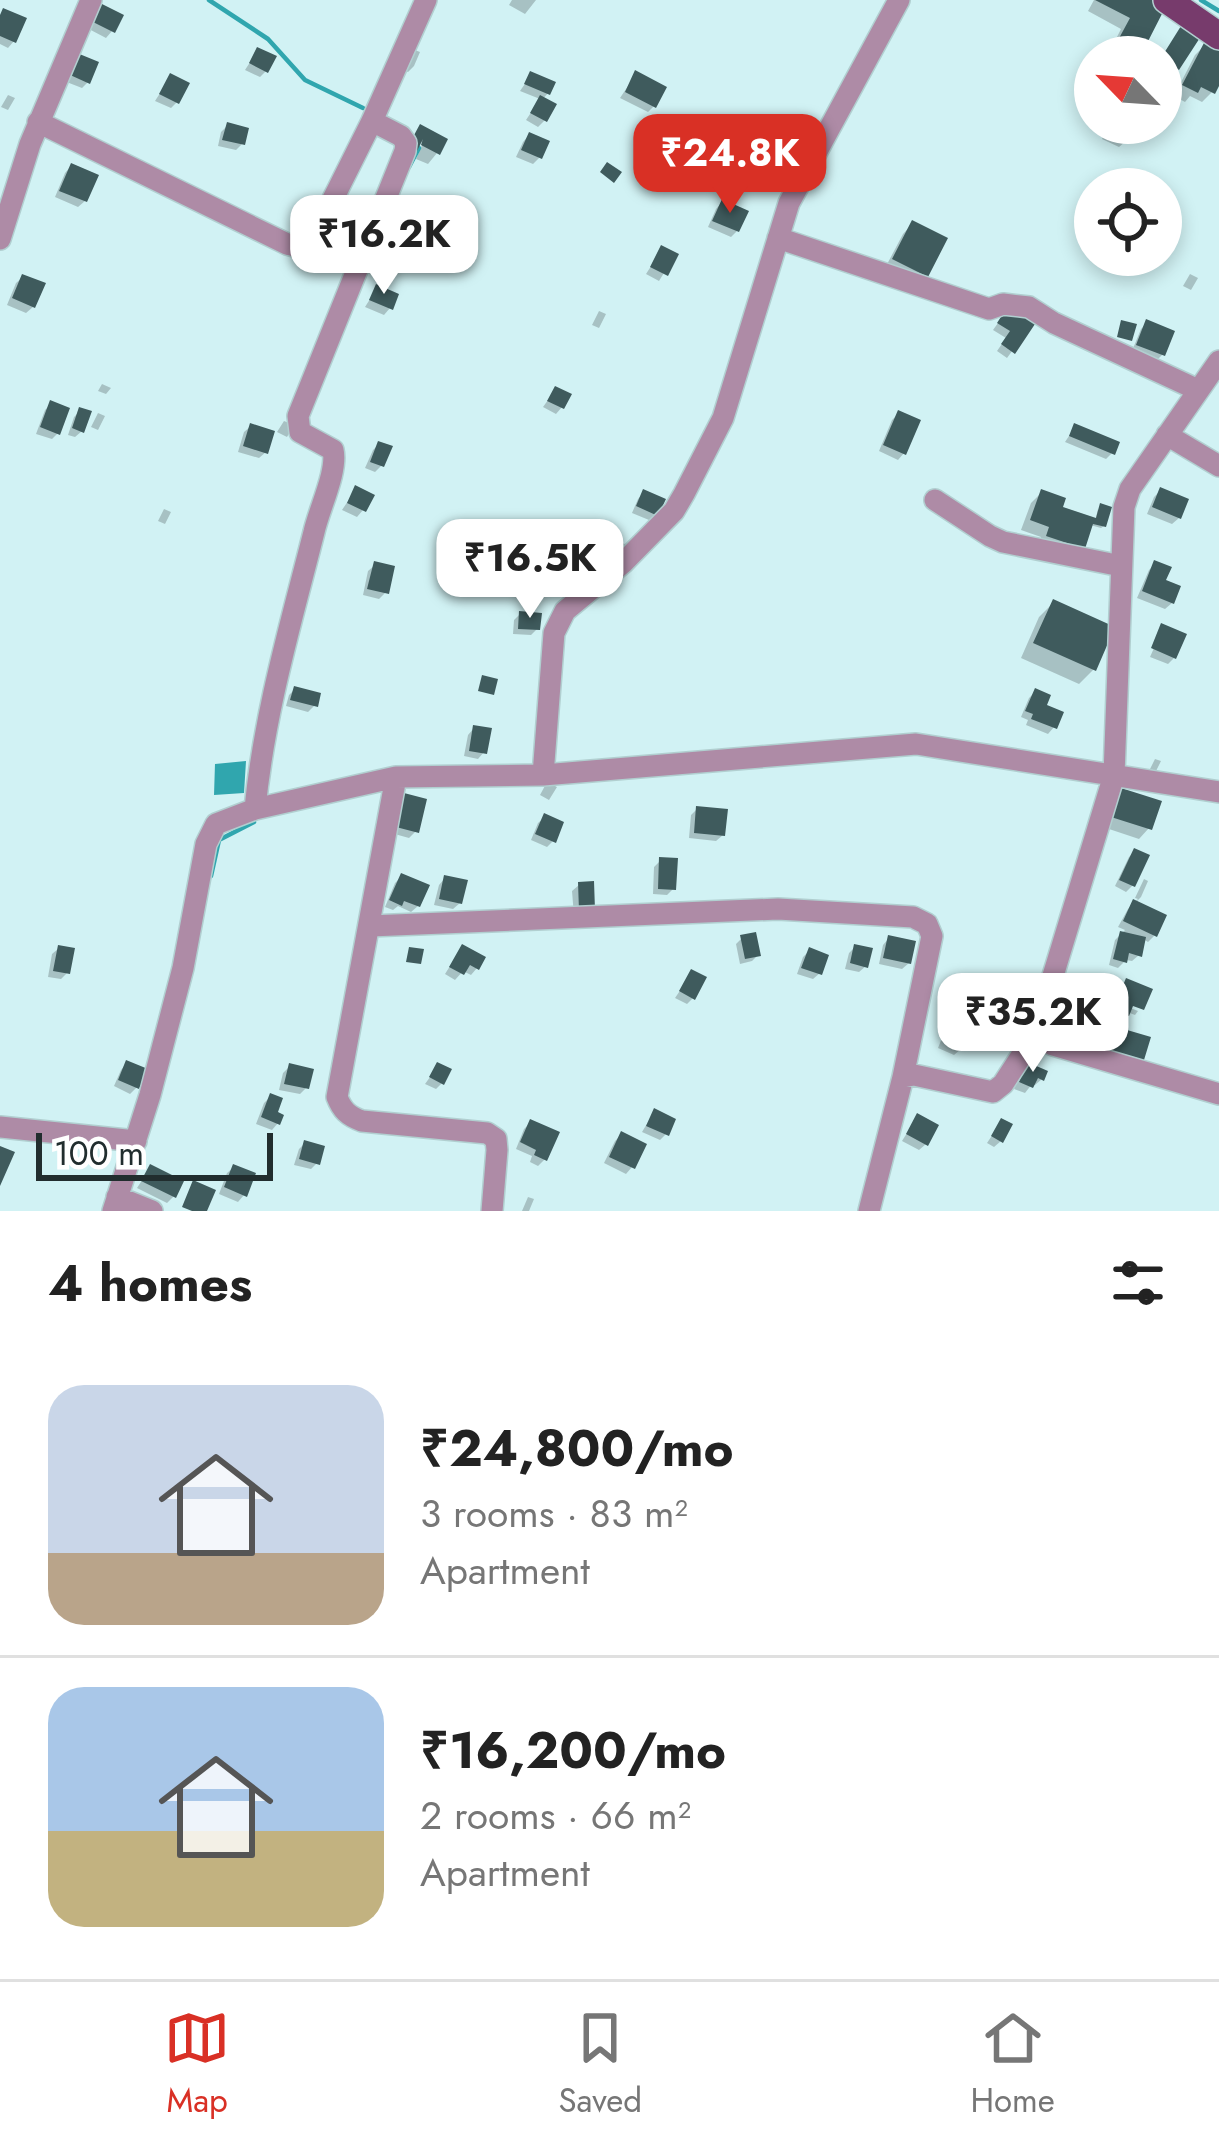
<!DOCTYPE html>
<html lang="en">
<head>
<meta charset="utf-8">
<style>
	body { margin:0; font-family:Jost,sans-serif; background:#f6f6f6; color:#222; height:100vh; display:flex; flex-direction:column; font-size:45px; white-space:nowrap }
	* { box-sizing:border-box; margin:0 }
	p { font-size:39px; color:#767676 }
	.icon { flex:none; width:66px; height:66px; fill:none; stroke:currentColor; stroke-width:2; stroke-linecap:round; stroke-linejoin:round }
	.map { position:relative; height:1211px; overflow:hidden }
	.drawer { display:flex; flex-direction:column; background:#fff; flex:1 }
	.drawer>* { flex:none }
	.needle { width:78px; rotate:295deg }
	.controls { position:absolute; left:1074px; top:36px; display:grid; gap:24px }
	.controls a { display:grid; place-items:center; width:108px; height:108px; border-radius:50%; background:#fff; box-shadow:0 6px 18px #0003; font-size:60px }
	.scale { position:absolute; left:36px; bottom:30px; width:237px; box-sizing:border-box; padding-left:12px; border:6px solid #212d2e; border-top:0; font-size:33px; line-height:42px; white-space:nowrap; color:#212d2e; -webkit-text-stroke:9px #fff; paint-order:stroke }
	.price { position:absolute; translate:-50% -102px; padding:0 27px; border-radius:24px; background:#fff; color:#222; font-size:39px; line-height:78px; filter:drop-shadow(0 3px 6px #0008) }
	.price::after { content:''; position:absolute; left:50%; top:72px; width:36px; height:27px; margin-left:-18px; background:inherit; clip-path:polygon(0 0,100% 0,50% 100%) }
	.price.current { background:#d93025; color:#fff }
	ul { padding:0; list-style:none }
	li { display:flex; align-items:center; gap:36px; height:300px; padding:0 48px }
	li+li { border-top:3px solid #e0e0e0 }
	li span { display:grid; place-items:center; flex:none; width:336px; height:240px; border-radius:36px; color:#555 }
	li>.icon { margin-inline-start:auto }
	span .icon { width:144px; height:144px; fill:#fffc; stroke-width:1 }
	li b { font-size:51px }
	h2 { display:flex; justify-content:space-between; align-items:center; height:144px; padding:0 48px; font-size:51px }
	.tab-bar { display:flex; justify-content:space-around; align-items:center; height:168px; border-top:3px solid #e0e0e0; background:#fff; font-size:33px; color:#767676 }
	.tab-bar a { display:grid; justify-items:center; gap:6px }
	.tab-bar .current { color:#d93025 }
	.map>svg:first-child { display:block }
	.water { fill:#30a6ae }
	.shadow { fill:#0003 }
	.lines { fill:none; stroke-linecap:round; stroke-linejoin:round }
	.stream { stroke:#30a6ae; stroke-width:4.5 }
	.building { fill:#3f5b5d }
	.minor-casing { stroke:#b1cfd0; stroke-width:24 }
	.major-casing { stroke:#b1cfd0; stroke-width:30 }
	.minor { stroke:#ae8ba6; stroke-width:21 }
	.major { stroke:#773b6c; stroke-width:27 }
</style>
</head>
<body>
<div class="map">
<svg width="1219" height="1211" viewBox="0 0 1219 1211">
	<rect width="100%" height="100%" fill="#d1f2f4"/>
	<path class="water" d="M246 761 244 793 214 795 215 764Z"/>
	<path class="shadow" d="M512 0H536L525 14 509 5Z
		M1094 0H1148L1138 53 1134 57H1116L1109 53 1121 29 1088 11Z
		M93 12 112 31 106 38 85 27Z
		M0 15 14 41 8 48 0 44Z
		M1181 28 1177 68 1171 74 1161 68V58Z
		M1205 45 1219 52V79L1212 92 1202 102 1190 96 1185 102 1174 96 1195 55Z
		M407 47 420 52 414 66 408 72 395 67Z
		M258 50 266 71 260 77 245 70Z
		M71 63 88 82 82 88 64 81Z
		M636 74 654 106 648 112 620 98Z
		M531 75 548 93 542 100 545 120 538 127 526 120 540 99 520 91Z
		M171 76 177 102 171 108 155 101Z
		M8 95 15 98 8 110 1 107Z
		M1110 123H1134L1126 141 1119 147 1102 139Z
		M227 126 242 144 236 150 218 146 221 132Z
		M421 128 437 153 428 164 416 159 423 143 419 141 401 159Z
		M529 135 539 158 533 164 516 157 523 142Z
		M71 166 85 201 78 207 55 197 65 173Z
		M722 202 737 231 731 237 708 227 716 209Z
		M385 215 402 238 395 245 376 237Z
		M913 223 925 275 915 286 884 270 903 234Z
		M662 249 675 255 659 281 646 274Z
		M1190 274 1198 278 1191 290 1183 286Z
		M23 277 33 307 26 313 7 305 16 283Z
		M377 288 390 308 384 315 365 307Z
		M599 311 606 314 599 328 592 325Z
		M1003 316 1031 325 1007 358 997 351 1006 338 993 330Z
		M1147 323 1163 354 1156 361 1132 351 1141 329Z
		M102 384 111 388 106 394 98 391Z
		M556 389 562 407 556 414 543 407Z
		M51 404 58 433 52 439 36 434 45 410Z
		M80 411 82 431 75 437 68 435 74 417Z
		M98 413 105 416 98 430 91 427Z
		M899 413 904 453 898 460 879 451 892 420Z
		M284 421 294 425 287 437 277 432Z
		M251 426 266 452 259 458 238 452 244 432Z
		M1075 427 1112 453 1106 459 1065 442Z
		M379 444 381 466 375 472 365 468 373 450Z
		M356 489 363 510 357 517 342 510Z
		M1160 491 1179 518 1172 524 1147 514 1154 497Z
		M644 492 656 514 649 520 632 513 638 499Z
		M1041 493 1059 509 1095 521 1098 509 1104 526 1101 528 1090 525 1082 547 1038 546 1041 537 1021 530 1031 503Z
		M164 509 171 512 165 524 158 521Z
		M616 539 628 546 622 556 610 549Z
		M543 543 553 579 547 585 525 575 536 550Z
		M1155 564 1172 603 1165 609 1137 598 1149 570Z
		M375 565 386 592 379 599 363 595 368 571Z
		M1053 603 1112 628 1093 670 1079 684 1021 658 1039 617Z
		M520 614 537 629 531 635 513 634 514 620Z
		M1162 630 1174 658 1168 664 1150 657Z
		M295 689 315 705 308 712 286 706 289 695Z
		M1035 692 1054 727 1048 734 1026 725 1028 720 1021 717 1029 698Z
		M474 728 484 752 478 759 464 756 468 735Z
		M1155 759 1161 761 1156 771 1150 769Z
		M547 782 557 787 549 800 540 795Z
		M423 801 416 831 409 838 391 833Z
		M1111 802 1149 828 1139 839 1103 827Z
		M697 809 723 835 716 841 689 838 691 815Z
		M545 817 553 841 547 847 531 840 538 823Z
		M1135 851 1133 885 1126 892 1115 886 1129 857Z
		M661 860 673 889 667 895 653 894 654 867Z
		M402 876 418 906 411 912 398 906 393 910 385 907 395 883Z
		M445 878 460 903 453 909 434 905 439 885Z
		M1144 879 1148 881 1141 897 1135 903 1154 936 1148 942 1143 939 1139 955 1132 961 1126 960 1118 968 1109 965 1115 940 1125 930 1118 927 1128 909 1138 899 1135 898Z
		M591 884 574 916 572 891 579 885Z
		M742 938 758 955 752 961 740 964 736 944Z
		M889 938 909 963 902 969 879 964 883 945Z
		M462 947 477 968 471 975 463 971 455 980 445 974Z
		M855 947 866 966 859 972 845 969 849 953Z
		M59 948 67 973 61 979 48 977 52 954Z
		M809 951 820 973 813 979 797 974 803 957Z
		M692 973 693 998 687 1004 675 998Z
		M1127 981 1118 1003 1138 1011 1135 1015 1127 1012 1120 1021 1109 1016 1121 988Z
		M951 1027 961 1049 954 1055 938 1048 944 1033Z
		M1111 1028 1141 1058 1135 1065 1099 1054 1105 1034Z
		M127 1063 137 1087 130 1094 114 1086 121 1070Z
		M290 1066 306 1088 300 1094 279 1090 283 1073Z
		M438 1066 442 1083 436 1089 425 1084Z
		M1022 1071 1042 1079 1035 1085 1032 1084 1025 1093 1014 1089Z
		M271 1096 278 1123 272 1130 256 1124 264 1103Z
		M654 1112 666 1134 660 1140 642 1132Z
		M917 1117 926 1144 919 1150 902 1141Z
		M531 1122 545 1159 538 1166 530 1162 532 1156 516 1149 524 1129Z
		M1001 1122V1141L994 1147 987 1143Z
		M621 1135 632 1167 626 1174 604 1163 615 1141Z
		M305 1143 317 1163 311 1169 294 1165 299 1149Z
		M234 1167 244 1195 238 1202 219 1194 227 1173Z
		M150 1168 174 1196 167 1203 137 1188Z
		M528 1197 534 1199 529 1211H522Z"/>
	<g class="lines">
		<path class="stream" d="M209 0 268 39 305 80 363 108
			M1201 0 1219 11
			M409 167 419 148 417 146
			M211 876 219 840 254 822"/>
	</g>
	<path class="building" d="M1095 0H1154L1166 6 1141 55 1117 42 1130 18Z
		M98 2 124 15 115 33 89 20Z
		M3 8 27 18 16 43 0 36V15Z
		M1186 18 1205 30 1179 70 1161 58Z
		M1205 41 1219 48V86L1215 94 1201 87 1198 93 1182 85Z
		M257 47 277 56 268 73 249 63Z
		M77 53 99 62 90 84 68 74Z
		M635 70 667 87 656 108 625 92Z
		M530 71 556 82 550 95 524 84Z
		M170 73 190 83 179 104 159 94Z
		M540 95 557 104 547 122 530 113Z
		M227 122 249 128 245 145 222 140Z
		M1111 123H1137L1128 143 1107 132Z
		M420 124 448 139 440 155 421 145 423 139 414 157 405 152Z
		M529 132 550 141 542 159 521 150Z
		M607 162 622 172 614 183 600 172Z
		M71 163 99 175 87 202 59 191Z
		M722 199 749 211 739 232 712 221Z
		M391 205 415 215 404 240 380 230Z
		M912 220 948 238 928 277 892 259Z
		M661 245 679 254 668 276 650 267Z
		M22 274 46 283 35 308 12 298Z
		M376 284 399 294 393 310 369 300Z
		M1008 306 1035 324 1015 354 1001 344 1010 331 997 323Z
		M1146 319 1175 331 1165 356 1136 345Z
		M1121 320 1137 324 1132 341 1117 337Z
		M555 386 572 394 564 409 547 401Z
		M50 400 70 408 60 435 40 427Z
		M79 407 92 411 84 433 72 428Z
		M898 410 921 420 906 455 883 445Z
		M250 423 275 431 268 454 243 446Z
		M1074 423 1120 442 1115 455 1069 436Z
		M378 441 393 446 384 467 370 462Z
		M355 485 375 495 366 512 347 503Z
		M1160 487 1189 499 1181 519 1152 507Z
		M643 489 666 499 658 516 636 506Z
		M1041 489 1066 498 1063 507 1096 518 1100 503 1112 507 1106 527 1093 524 1085 549 1046 536 1049 527 1030 520Z
		M542 540 568 551 555 581 529 569Z
		M1154 560 1172 567 1166 580 1181 586 1174 604 1142 591Z
		M374 561 395 566 389 594 367 589Z
		M1053 599 1115 627 1096 671 1033 643Z
		M519 611 542 613 540 630 518 629Z
		M1161 623 1187 634 1176 659 1151 648Z
		M482 675 498 679 494 695 478 691Z
		M294 686 321 693 318 707 290 700Z
		M1035 688 1051 695 1047 705 1064 712 1057 729 1031 719 1033 714 1025 711Z
		M473 725 492 728 487 754 469 751Z
		M1121 788 1162 801 1152 830 1111 817Z
		M404 793 427 799 419 833 396 827Z
		M696 806 728 809 725 836 694 833Z
		M544 813 564 822 556 843 535 834Z
		M1134 848 1150 855 1135 887 1119 880Z
		M659 857 678 858 676 890 658 889Z
		M401 873 430 885 420 907 404 901 402 906 389 900Z
		M444 875 468 880 462 904 439 899Z
		M594 881 595 910 579 911 578 882Z
		M1133 899 1167 915 1157 937 1123 921Z
		M1120 931 1146 937 1142 957 1129 953 1127 963 1113 959Z
		M756 932 761 956 745 959 740 935Z
		M888 935 916 941 911 964 883 958Z
		M462 944 486 957 479 970 470 965 464 975 449 967Z
		M854 944 873 948 868 968 850 963Z
		M58 945 75 948 70 974 53 971Z
		M409 947 424 949 421 964 406 962Z
		M809 947 829 955 822 975 801 968Z
		M691 969 707 977 695 1000 679 991Z
		M1126 978 1153 989 1144 1010 1133 1006 1129 1016 1113 1010Z
		M950 1023 971 1032 963 1050 942 1041Z
		M1110 1025 1151 1037 1144 1060 1103 1048Z
		M126 1060 148 1069 139 1089 118 1080Z
		M437 1062 452 1069 444 1085 429 1077Z
		M1027 1062 1048 1071 1044 1081 1038 1078 1033 1088 1019 1082Z
		M289 1063 314 1069 309 1089 284 1084Z
		M270 1093 283 1098 278 1112 284 1115 280 1125 261 1117Z
		M654 1108 676 1119 669 1136 646 1126Z
		M917 1113 939 1125 928 1146 906 1134Z
		M1001 1118 1013 1124 1003 1143 991 1136Z
		M530 1119 560 1132 547 1161 534 1155 536 1150 520 1142Z
		M621 1131 647 1144 635 1169 609 1157Z
		M304 1140 325 1146 320 1165 299 1159Z
		M0 1146 15 1152 0 1186Z
		M150 1164 184 1181 176 1198 141 1181Z
		M233 1164 256 1173 247 1197 224 1187Z
		M193 1180 216 1190 207 1211H192L182 1207Z"/>
	<g class="lines">
		<g class="minor-casing">
			<path id="minor" d="M38 122 287 244C299 248 305 246 314 237L372 121 426 0
				M778 238 989 309 1003 304 1029 307 1054 323 1198 390
				M0 239 30 144 91 0
				M1167 435 1219 466
				M935 500 990 536 1003 542 1121 566
				M543 775 554 633 565 611 623 563 674 511 684 494 723 418 789 203 899 0
				M396 777 337 1097C342 1110 348 1116 362 1121L487 1133 496 1139 497 1150 492 1211
				M255 809C264 714 291 623 314 532 319 509 338 471 333 450L300 432 298 416 405 151 406 143 401 136 372 121
				M370 926 778 909 913 917 927 924 932 936 903 1077
				M1035 1035 1114 775 1124 507 1130 489 1219 361
				M0 1127 136 1141
				M117 1197 152 1211
				M113 1211 150 1095 183 968 206 844 216 824 255 809 396 777 543 775 916 744 1219 792
				M869 1211 903 1077 914 1075 993 1092 1003 1084 1035 1035 1053 1045 1219 1094"/>
		</g>
		<g class="major-casing">
			<path id="major" d="M1167 0 1219 36"/>
		</g>
		<use href="#minor" class="minor"/>
		<use href="#major" class="major"/>
	</g>
</svg>
<div class="controls">
<a><svg class="needle" viewBox="-14 -14 28 28"><path d="M0-13l5 13h-10z" fill="#e53935"/><path d="M0 13l5-13h-10z" fill="#767676"/></svg></a>
<a><svg class="icon" aria-label="locate" viewBox="0 0 24 24"><circle cx="12" cy="12" r="6"/><path d="M12 2v4M12 18v4M2 12h4M18 12h4"/></svg></a>
</div>
<div class="scale">100 m</div>
<b class="price current" style="left:730px;top:216px">₹24.8K</b>
<b class="price" style="left:384px;top:297px">₹16.2K</b>
<b class="price" style="left:530px;top:621px">₹16.5K</b>
<b class="price" style="left:1033px;top:1075px">₹35.2K</b>
</div>
<section class="drawer">
<h2>4 homes<svg class="icon" aria-label="filters" viewBox="0 0 24 24"><path d="M4 7h16M4 17h16"/><circle cx="9" cy="7" r="2"/><circle cx="15" cy="17" r="2"/></svg></h2>
<ul>
<li><span style="background:linear-gradient(#c9d6e8 70%,#b9a48a 0)"><svg class="icon" aria-label="home" viewBox="0 0 24 24"><path d="M3 11l9-7 9 7M6 9v11h12V9"/></svg></span><div><b>₹24,800/mo</b><p>3 rooms · 83 m²</p><p>Apartment</p></div></li>
<li><span style="background:linear-gradient(#a9c7e8 60%,#c2b280 0)"><svg class="icon" aria-label="home" viewBox="0 0 24 24"><path d="M3 11l9-7 9 7M6 9v11h12V9"/></svg></span><div><b>₹16,200/mo</b><p>2 rooms · 66 m²</p><p>Apartment</p></div></li>
</ul>
</section>
<nav class="tab-bar">
<a class="current"><svg class="icon" aria-label="map" viewBox="0 0 24 24"><path d="M3 6l6-2 6 2 6-2v14l-6 2-6-2-6 2zM9 4v14M15 6v14"/></svg>Map</a>
<a><svg class="icon" aria-label="saved" viewBox="0 0 24 24"><path d="M7 4h10v16l-5-4-5 4z"/></svg>Saved</a>
<a><svg class="icon" aria-label="home" viewBox="0 0 24 24"><path d="M3 11l9-7 9 7M6 9v11h12V9"/></svg>Home</a>
</nav>
</body>
</html>
